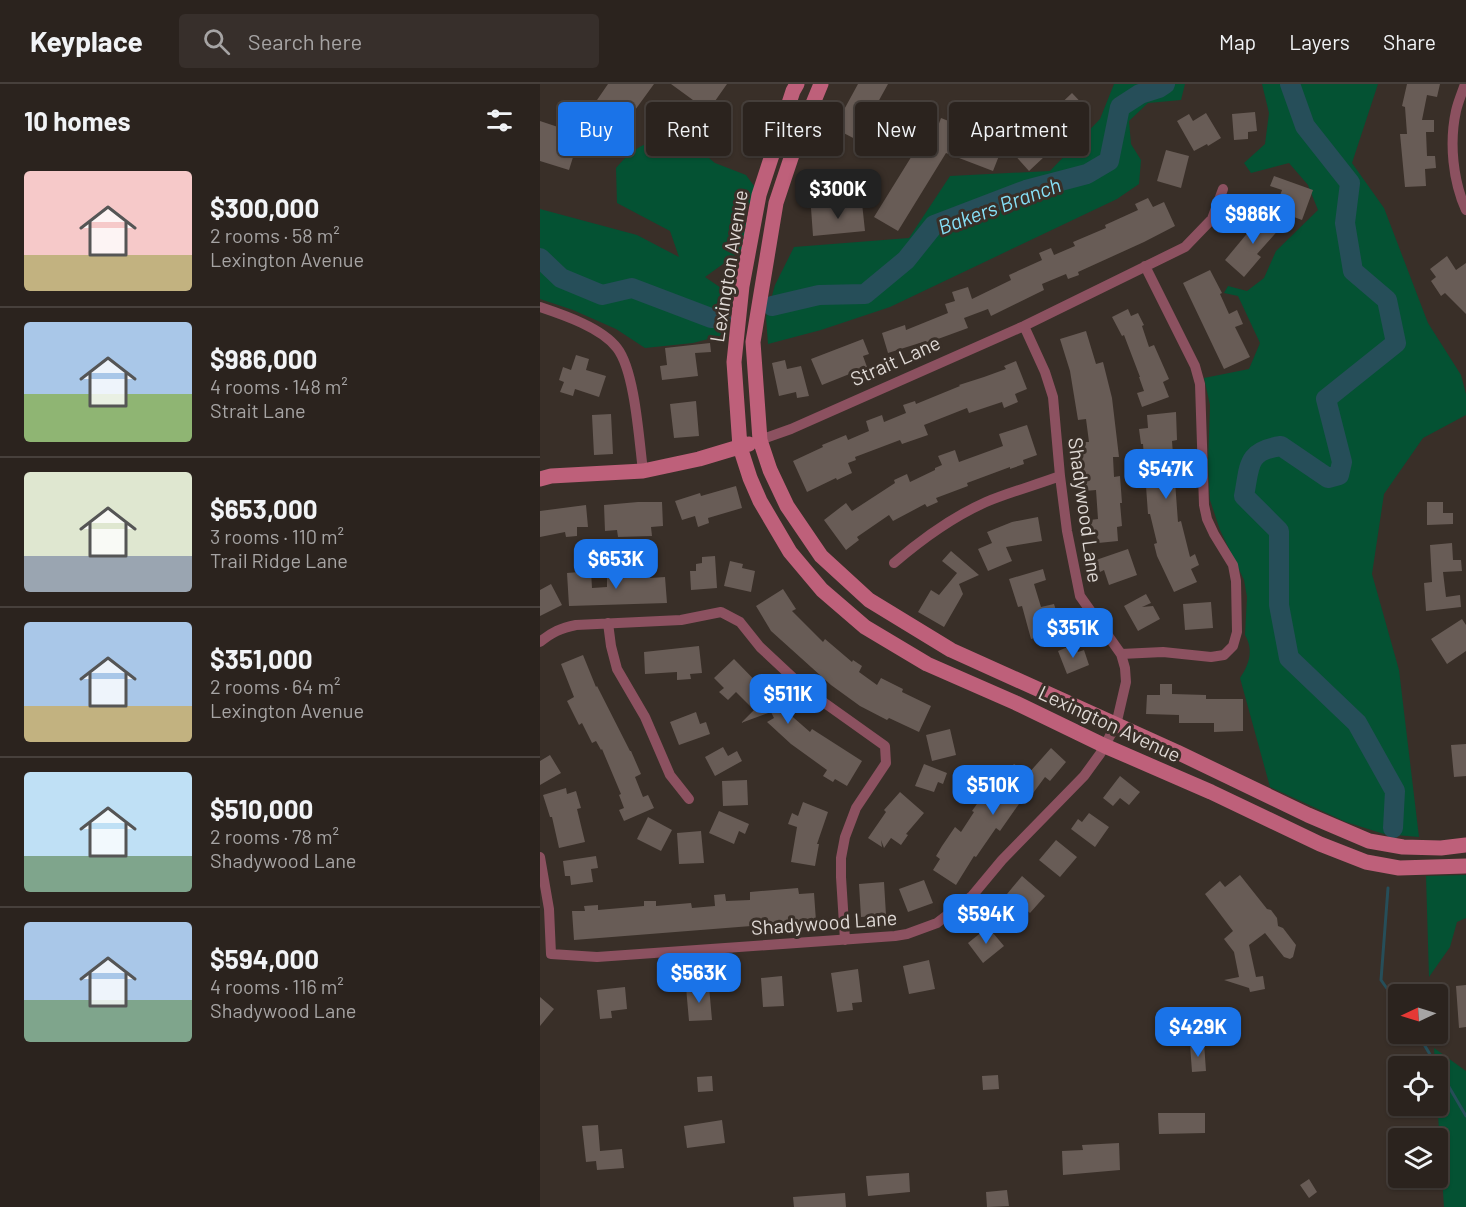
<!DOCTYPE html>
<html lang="en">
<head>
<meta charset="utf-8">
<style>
	body { margin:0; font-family:Barlow,sans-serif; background:#372f2b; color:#f1f3f6; height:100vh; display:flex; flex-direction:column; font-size:22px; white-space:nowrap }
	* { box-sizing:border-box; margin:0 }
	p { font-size:20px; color:#a6a4a4 }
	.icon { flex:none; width:33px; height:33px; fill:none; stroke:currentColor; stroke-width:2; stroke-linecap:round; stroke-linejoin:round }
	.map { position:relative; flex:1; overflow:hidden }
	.drawer { display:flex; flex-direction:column; background:#2b231e; width:540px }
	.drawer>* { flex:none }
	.banner { position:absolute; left:18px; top:18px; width:570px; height:54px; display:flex; gap:12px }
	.needle { width:39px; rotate:266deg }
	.buttons { position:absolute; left:848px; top:900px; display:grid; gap:12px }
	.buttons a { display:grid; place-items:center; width:60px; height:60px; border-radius:6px; background:#2b231e; box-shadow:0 2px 4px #0004,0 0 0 2px #47403c; font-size:30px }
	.price { position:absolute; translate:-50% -51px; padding:0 14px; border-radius:12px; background:#1a73e8; color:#fff; font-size:20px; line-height:39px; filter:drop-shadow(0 2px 3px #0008) }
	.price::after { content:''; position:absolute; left:50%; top:36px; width:18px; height:14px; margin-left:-9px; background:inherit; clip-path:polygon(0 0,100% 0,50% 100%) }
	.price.on { background:#222; color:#fff }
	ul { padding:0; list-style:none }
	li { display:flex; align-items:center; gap:18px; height:150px; padding:0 24px }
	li+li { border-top:2px solid #47403c }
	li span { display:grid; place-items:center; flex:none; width:168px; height:120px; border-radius:6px; color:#555 }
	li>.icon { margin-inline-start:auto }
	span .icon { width:72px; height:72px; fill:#fffc; stroke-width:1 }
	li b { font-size:26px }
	h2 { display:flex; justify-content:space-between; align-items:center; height:72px; padding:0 24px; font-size:26px }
	.chip { padding:0 21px; border-radius:6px; background:#2b231e; box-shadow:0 2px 4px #0004,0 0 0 2px #47403c; font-size:21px; line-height:54px }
	.chip.on { background:#1a73e8; color:#fff }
	header { display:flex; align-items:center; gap:36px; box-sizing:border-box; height:84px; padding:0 30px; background:#2b231e; border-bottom:2px solid #47403c }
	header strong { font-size:28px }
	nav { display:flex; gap:33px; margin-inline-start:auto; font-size:21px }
	.search { width:420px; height:54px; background:#372f2b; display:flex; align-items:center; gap:15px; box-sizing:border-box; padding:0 21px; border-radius:6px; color:#a6a4a4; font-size:22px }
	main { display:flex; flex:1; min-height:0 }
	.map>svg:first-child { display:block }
	.green { fill:#045233 }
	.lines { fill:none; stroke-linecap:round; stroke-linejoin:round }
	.stream { stroke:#264e59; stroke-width:3 }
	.river { stroke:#264e59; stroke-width:20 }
	.building { fill:#685c56 }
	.street { stroke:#8c5160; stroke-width:10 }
	.secondary { stroke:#be607a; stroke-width:15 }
	.labels { text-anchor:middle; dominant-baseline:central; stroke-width:6; stroke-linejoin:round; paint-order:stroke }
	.street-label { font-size:20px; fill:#dfd9d5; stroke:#392f28 }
	.water-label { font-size:21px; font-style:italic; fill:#86dff6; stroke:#392f28 }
</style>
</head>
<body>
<header>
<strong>Keyplace</strong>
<div class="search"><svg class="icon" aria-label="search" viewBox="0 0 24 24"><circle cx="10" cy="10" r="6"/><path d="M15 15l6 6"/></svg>Search here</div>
<nav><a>Map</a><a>Layers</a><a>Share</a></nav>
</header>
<main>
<section class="drawer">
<h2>10 homes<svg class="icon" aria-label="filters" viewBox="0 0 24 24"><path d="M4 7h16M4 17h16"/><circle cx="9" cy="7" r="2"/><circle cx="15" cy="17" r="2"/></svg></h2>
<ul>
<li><span style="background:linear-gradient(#f6c9c9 70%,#c2b280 0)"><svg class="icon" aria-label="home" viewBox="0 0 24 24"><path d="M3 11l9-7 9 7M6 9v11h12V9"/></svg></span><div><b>$300,000</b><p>2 rooms · 58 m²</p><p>Lexington Avenue</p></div></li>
<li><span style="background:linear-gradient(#a9c7e8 60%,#8fb573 0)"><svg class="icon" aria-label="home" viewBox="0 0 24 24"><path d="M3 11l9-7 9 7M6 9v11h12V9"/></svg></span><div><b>$986,000</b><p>4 rooms · 148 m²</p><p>Strait Lane</p></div></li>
<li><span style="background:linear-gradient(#dfe7d0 70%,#9aa5b1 0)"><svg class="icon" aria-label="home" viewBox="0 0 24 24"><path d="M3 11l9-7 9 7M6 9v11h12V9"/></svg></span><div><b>$653,000</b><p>3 rooms · 110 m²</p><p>Trail Ridge Lane</p></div></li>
<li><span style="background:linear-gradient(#a9c7e8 70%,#c2b280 0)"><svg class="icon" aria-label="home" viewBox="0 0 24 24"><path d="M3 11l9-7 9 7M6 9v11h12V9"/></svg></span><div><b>$351,000</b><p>2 rooms · 64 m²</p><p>Lexington Avenue</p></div></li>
<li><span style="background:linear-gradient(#bfe0f5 70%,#7fa58c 0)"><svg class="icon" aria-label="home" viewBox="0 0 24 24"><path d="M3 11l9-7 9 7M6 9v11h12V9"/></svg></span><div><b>$510,000</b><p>2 rooms · 78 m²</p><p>Shadywood Lane</p></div></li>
<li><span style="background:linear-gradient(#a9c7e8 65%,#7fa58c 0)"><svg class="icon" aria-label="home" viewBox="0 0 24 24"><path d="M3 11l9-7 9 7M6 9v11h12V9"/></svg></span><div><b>$594,000</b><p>4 rooms · 116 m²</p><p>Shadywood Lane</p></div></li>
</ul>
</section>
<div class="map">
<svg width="926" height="1123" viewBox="0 0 926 1123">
	<rect width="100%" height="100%" fill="#392f28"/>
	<path class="green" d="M574 0H645L641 16 608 19 589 37 591 60 601 76 599 100 577 115 350 223 281 246 228 260 226 233 235 201 254 163 369 154 410 92 510 87 560 35Z
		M722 0H838L812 79 844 124 888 239 921 291 926 310V331L883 354 844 410 832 490 859 586 879 753 844 750 806 738 730 703 700 594C709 581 714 566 705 551L707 513 704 496 680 446 670 416 668 380 670 321 664 294 709 285 720 259 698 212 684 209 688 202 707 207 724 194 736 167 778 126 768 101 749 79 711 89 704 79 725 60 729 29Z
		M140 50 175 79 206 91 217 106 205 128 207 152 201 167 165 193 184 206 186 237 180 252 153 259 105 264 76 245 33 226 0 215V125L97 151 139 173 130 147 77 119 76 84C95 61 111 56 140 50Z
		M926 791V834L917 838 910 863 889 893 886 792Z
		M894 964 926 987V1123H904L897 1015V982H895Z"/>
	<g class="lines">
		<path class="stream" d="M848 804 841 896 858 920
			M878 950 926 1032"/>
		<path class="river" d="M750 0 765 42 810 99 805 139 813 187 847 216 856 259 786 315 802 378 799 391 788 394 741 362C706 367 710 382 704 412L739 447V521L749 574 817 639 855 707 853 744
			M0 174 21 194 62 211 92 204 171 234H181
			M232 222 279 211 325 210 366 176 394 141 486 106 547 90 569 77 580 23 600 10 619 4 625 0"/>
	</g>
	<path class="building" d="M68 0H114L74 55 44 35Z
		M131 0H187L168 27Z
		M318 0H348L317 56 294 44Z
		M867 0H900L897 13 887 11 882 36H894V48H886L887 72H895L896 84 885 85 886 102 865 103 860 50H867L865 23 862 22Z
		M532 9 551 29 489 87 471 67Z
		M715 28 717 47 708 48V55L694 56 692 30Z
		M666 29 681 54 668 62 667 60 654 67 637 37 649 30 653 37Z
		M401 34 464 59 453 87 406 69 358 147 334 133 378 62 388 69Z
		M0 37 21 44 19 48 39 54 29 86 0 77Z
		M626 66 649 72 641 104 617 97Z
		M734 92 773 106 762 136 735 126 742 106 730 102Z
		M608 114 613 123 624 118 635 142 604 158 538 188 539 191 528 195 526 190 502 200 504 206 451 232 448 225 424 234 428 244 387 259 386 257 348 269 342 249 365 241 366 246 408 229 405 220 415 217 412 208 428 203 432 215 471 196 469 191 502 176 499 169 511 164 514 171 535 162 533 158 566 144 565 141 598 126 595 120Z
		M322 119 325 147 273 152 271 124Z
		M725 128 741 143 717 170 721 173 704 193 685 176Z
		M907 172 916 186 926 179V230L905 209 901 212 891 197 896 193 890 185Z
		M670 186 682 209 680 210 689 230 697 226 703 240 695 243 710 273 684 285 643 199Z
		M588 225 591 232 598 229 604 241 602 242 609 263 614 261 629 295 623 298 629 313 602 323 597 309 604 307 599 293H600L584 251 582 252 572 233Z
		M546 247 556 280 563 278 572 314 579 373H573L574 393 580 392 582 419H580L582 442 577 443 578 457 558 459 557 450H552L550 436 558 435 556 406 545 407 540 358H549L546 335 538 336 530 287 520 255Z
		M323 255 329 270 323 272 327 283 282 301 271 275Z
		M170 259 171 268 155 269 158 292 122 296 120 282 127 281 125 264Z
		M36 271 49 275 46 286 66 292 59 313 35 305 33 312 20 308 24 298 19 296 23 283 31 286Z
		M245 276 247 285 261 282 269 312 257 314 256 308 239 312 232 279Z
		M476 277 487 305 475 310 478 318 464 324 462 318 429 329 427 324 384 341 388 351 362 360 360 356 315 373 316 376 308 379 312 389 297 396 296 394 267 408 253 377 283 363 282 361 306 351 308 356 329 347 326 337 342 331 344 338 366 329 363 321 375 317 376 320 420 302 419 301 444 293 466 285 464 282Z
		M156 317 159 352 134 354 130 320Z
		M636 328 637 356 632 357 638 438 641 437 650 473 655 470 659 481 651 485 657 498 634 508 617 472 614 460 617 459 610 430H608L603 360H601L599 345 608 344 607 331Z
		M71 330 73 370 54 371 52 331Z
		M487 341 497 371 483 376 484 380 470 385V383L427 399 428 402 396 414 398 418 387 423 385 420 353 437 349 431 317 453 319 456 306 466 284 436 306 419 312 427 355 399 354 396 367 390 370 398 395 386V384L402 381 398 372 415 366 419 378 463 362 459 350Z
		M196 402 202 424 168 434 169 439 158 443 155 432 142 436 135 417 160 409 161 412Z
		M98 418H122L123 442 111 443 112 452 78 453 77 446 65 447 64 421Z
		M887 418H903V429H913V440L887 441Z
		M46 421 48 443H37V452L26 453 25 448 0 453V427Z
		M498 433 502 457 466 463 472 477 448 487 438 465 452 459 447 448 472 438Z
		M912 459 913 476H921L922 487 903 488 906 513 920 511 921 523 886 527 884 499 892 498 890 461Z
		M588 465 597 491 569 501 564 486 560 488 556 476Z
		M411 467 439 491 419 500 423 510 404 543 378 528 391 506 399 511 417 489 402 477Z
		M175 472 177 504 151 506 150 487H156V480L162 479V473Z
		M190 477 203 480 202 484 215 487 211 508 184 502Z
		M503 485 506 496 494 500 501 523 514 520 517 530 510 532 514 549 491 555 482 522 478 523 469 495Z
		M51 487 52 504 67 503V489L76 488 77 493 99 491V487H110V494L125 493 127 519 29 522 27 489Z
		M11 500 22 521 0 532V506Z
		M243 505 256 525 252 527 283 558 285 555 312 578 313 576 322 582 319 588 337 601 341 594 363 605 362 608 391 622 379 648 349 634 347 636 320 622 291 601 231 547 216 522Z
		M606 510 611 519 602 523 613 522 620 535 598 547 584 522Z
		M671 518 673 544 645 546 643 520Z
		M922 535 926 541V567L907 580 891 555Z
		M535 560 538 568 544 566 549 581 527 590 518 567Z
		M159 562 162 589 150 590 151 595 137 596V588L105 590 104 568Z
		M43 571 56 603 57 602 90 667H91L101 690 95 693 103 713 108 711 114 724 84 737 79 726 84 724 79 711 81 710 62 665 61 666 56 657 52 659 42 639 39 641 27 617 34 613 21 580Z
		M194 575 238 620 270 648 272 645 322 677 307 702 295 695 293 698 283 692 287 686 251 660 227 638 234 634 231 628 201 639 214 626 196 608 188 616 179 608 184 604 174 594Z
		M620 600H632V610L666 611V615H703V647L674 648V639H639V631L606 630 607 611H620Z
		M156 628 160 640 166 638 170 650 139 661 130 638Z
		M410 645 416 671 392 677 386 651Z
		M926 660V692L914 693 911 661Z
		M183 663 188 672 197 667 202 677 175 692 165 673Z
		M511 664 526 678 510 697 505 693 485 720 481 717 460 747 456 744 436 773 434 772 416 801 393 786 400 775 396 772 402 762 415 743 421 748 434 728 432 727 446 707 455 713 470 693 466 690 474 680 488 690Z
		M10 671 21 689 0 701V677Z
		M384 680 407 689 403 700 398 698 394 708 375 702Z
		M580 692 600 708 589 721 580 714 573 722 563 714Z
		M207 696 208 721 183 722 182 697Z
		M26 704 27 710 36 707 41 724 37 725 45 758 19 764 12 733H10L3 711Z
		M360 708 384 729 366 750 368 751 361 761 351 754 344 764 341 756 342 763 328 754 346 728 344 726Z
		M263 718 288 728 277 760H279L275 782 251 778 257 743 248 740 252 729 258 732Z
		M179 727 209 740 205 750 199 747 194 760 169 749Z
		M549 729 569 743 555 763 531 745 538 735 542 738Z
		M108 733 132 746 121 767 97 755Z
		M161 747 164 779 139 780 137 749Z
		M516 756 537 773 520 793 499 776Z
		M56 772 58 784 51 785 53 798 31 801 30 792H25L23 777Z
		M700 791 727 825 731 826 737 834 738 842 743 844 756 861 753 873 750 875 744 873 725 849 709 861 716 893 723 892 725 905 710 908 709 904 684 896 699 893 694 868 684 855 693 847 665 810 680 797 685 803Z
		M482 792 505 812 490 829 467 810Z
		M384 796 393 819 368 828 359 805Z
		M344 798 346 831 321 833 319 800Z
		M258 804 259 810 274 809 276 837 34 856 32 827H45L44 822 58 821V826L104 822V817H116V822L151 819 152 824 175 822 174 811 185 810 186 817 210 816V808Z
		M448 843 464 862 443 879 428 859Z
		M389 876 395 905 369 910 363 882Z
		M318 885 322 918 312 919 313 926 297 928 291 889Z
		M242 892 244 922 223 923 221 894Z
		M926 901V943L919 944 916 902Z
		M169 902 172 936 149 937 146 903Z
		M85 903 87 925 71 927 72 934 60 935 57 906Z
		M0 913 14 925 0 942Z
		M664 959 666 987 652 988 650 960Z
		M458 991 459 1005 443 1006 442 992Z
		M172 992 173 1007 158 1008 157 993Z
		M618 1029H665V1049L619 1050Z
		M182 1036 185 1059 147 1064 144 1042Z
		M58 1041 60 1067 82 1065 84 1084 57 1086 56 1077 46 1078 42 1042Z
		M579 1059 580 1086 523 1091 522 1067 543 1066 542 1061Z
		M369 1089 370 1108 328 1112 326 1092Z
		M769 1095 777 1108 769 1114 760 1101Z
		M467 1106 469 1122 447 1123 446 1108Z
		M305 1109 306 1123H254L253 1113Z"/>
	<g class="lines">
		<path class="street" d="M925 0C922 9 918 18 916 27 909 59 913 97 926 126
			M0 223C24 231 62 244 77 264 95 287 99 356 103 387
			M220 356 251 345 484 242 645 163 672 135 683 105
			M354 479C382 455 412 433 446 418 470 408 496 401 520 392
			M68 539 71 562 77 585 105 633 130 691 149 715
			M0 558C12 548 21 544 36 541L141 536 181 528 200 538 220 563 265 605 345 662 346 679 316 724 305 753 301 774V793L305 856
			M581 570 623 568 671 573 684 571 693 562 697 548 696 497 693 481 674 450 667 435 664 421 660 300 655 282 605 182
			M0 773 9 825 11 870 57 873 355 852 367 850 397 839 432 812 462 776 544 692 560 670 576 641 586 598 585 584 581 570 540 512 527 447 520 392 513 313 505 288 484 242"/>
		<path class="secondary" d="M257 0 253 7 219 111 202 202 194 278 200 363 210 394 220 417 250 468 282 506 325 543 387 580 476 619 565 662 671 708 780 760 826 778 859 784 926 782
			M281 0 253 68 236 119 213 258 220 356 230 386 247 422 281 472 329 516 411 566 637 668 768 731 829 757 863 763 901 764 926 761
			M0 395 11 392 103 387 159 375 209 360"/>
	</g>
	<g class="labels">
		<g class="street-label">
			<text transform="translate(188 182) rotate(-81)">Lexington Avenue</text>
			<text transform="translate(355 276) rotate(-24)">Strait Lane</text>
			<text transform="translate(546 426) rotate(82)">Shadywood Lane</text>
			<text transform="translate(570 639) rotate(25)">Lexington Avenue</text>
			<text transform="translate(284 838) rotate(-4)">Shadywood Lane</text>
		</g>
		<g class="water-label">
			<text transform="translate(459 121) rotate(-20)">Bakers Branch</text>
		</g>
	</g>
</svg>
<div class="buttons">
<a><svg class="needle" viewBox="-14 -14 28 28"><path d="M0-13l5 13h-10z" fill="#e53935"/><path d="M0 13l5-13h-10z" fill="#a6a4a4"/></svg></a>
<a><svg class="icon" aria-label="locate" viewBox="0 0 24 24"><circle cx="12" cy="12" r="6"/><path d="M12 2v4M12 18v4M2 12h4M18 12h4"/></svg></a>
<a><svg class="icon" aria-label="layers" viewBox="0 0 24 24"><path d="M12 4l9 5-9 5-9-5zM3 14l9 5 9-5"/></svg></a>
</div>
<b class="price on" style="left:298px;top:136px">$300K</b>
<b class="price" style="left:713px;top:161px">$986K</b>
<b class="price" style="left:626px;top:416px">$547K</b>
<b class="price" style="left:76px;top:506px">$653K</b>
<b class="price" style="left:533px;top:575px">$351K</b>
<b class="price" style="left:248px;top:641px">$511K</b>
<b class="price" style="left:453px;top:732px">$510K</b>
<b class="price" style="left:446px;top:861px">$594K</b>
<b class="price" style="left:159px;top:920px">$563K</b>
<b class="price" style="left:658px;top:974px">$429K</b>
<div class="banner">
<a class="chip on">Buy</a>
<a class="chip">Rent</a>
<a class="chip">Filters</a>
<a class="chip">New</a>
<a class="chip">Apartment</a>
</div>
</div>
</main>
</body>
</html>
